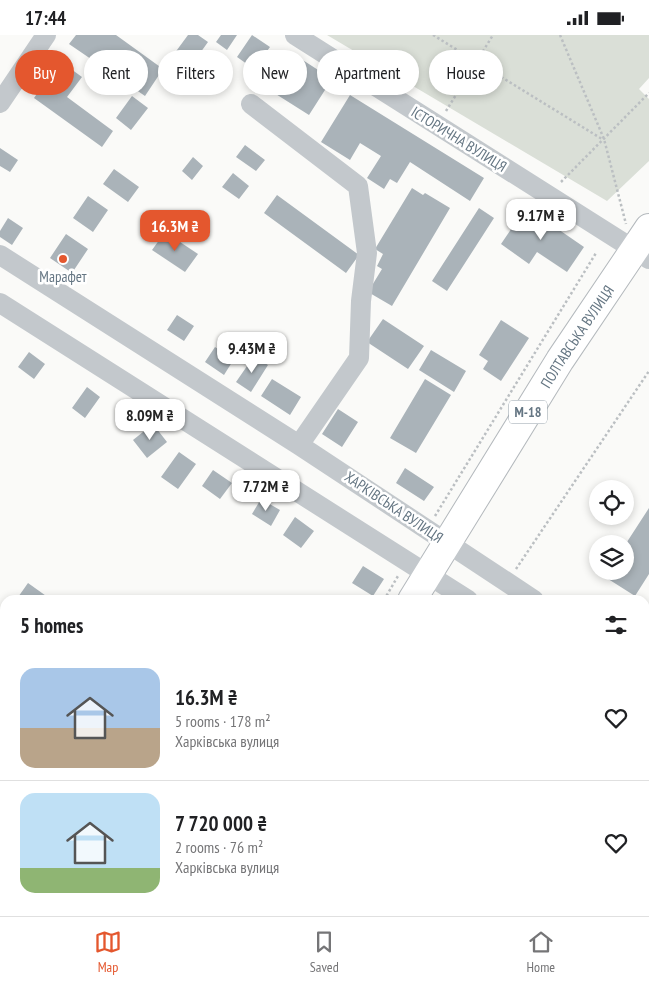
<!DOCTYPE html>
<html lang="en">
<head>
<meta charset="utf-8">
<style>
	body { margin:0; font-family:"PT Sans Narrow",sans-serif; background:#f2f2f2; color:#202124; height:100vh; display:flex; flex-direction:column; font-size:19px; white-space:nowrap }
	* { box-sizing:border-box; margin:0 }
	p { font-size:16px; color:#757577 }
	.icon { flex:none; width:28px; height:28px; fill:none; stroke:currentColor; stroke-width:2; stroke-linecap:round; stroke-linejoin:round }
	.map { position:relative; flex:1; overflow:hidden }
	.side { position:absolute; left:0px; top:560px; width:650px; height:321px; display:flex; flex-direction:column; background:#fff; border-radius:15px 15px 0 0; box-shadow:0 2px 8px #0003 }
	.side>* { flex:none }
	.top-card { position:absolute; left:15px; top:15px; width:620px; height:45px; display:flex; gap:10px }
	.tools { position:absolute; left:589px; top:445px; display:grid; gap:10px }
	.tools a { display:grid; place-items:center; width:45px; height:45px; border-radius:50%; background:#fff; box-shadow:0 2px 8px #0003; font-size:25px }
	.price { position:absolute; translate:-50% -42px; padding:0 11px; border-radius:10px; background:#fff; color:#222; font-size:16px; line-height:32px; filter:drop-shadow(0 1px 2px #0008) }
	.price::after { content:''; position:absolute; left:50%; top:30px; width:15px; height:11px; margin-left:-8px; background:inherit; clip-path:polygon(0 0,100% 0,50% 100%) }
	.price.selected { background:#e4572e; color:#fff }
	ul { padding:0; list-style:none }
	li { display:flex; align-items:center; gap:15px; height:125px; padding:0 20px }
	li+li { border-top:1px solid #e0e0e0 }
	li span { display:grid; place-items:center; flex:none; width:140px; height:100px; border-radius:15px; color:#555 }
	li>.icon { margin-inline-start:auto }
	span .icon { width:60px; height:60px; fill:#fffc; stroke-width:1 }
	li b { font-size:21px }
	h2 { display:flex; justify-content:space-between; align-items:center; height:60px; padding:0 20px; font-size:21px }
	.tag { padding:0 18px; border-radius:22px; background:#fff; box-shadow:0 2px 8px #0003; font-size:18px; line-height:45px }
	.tag.selected { background:#e4572e; color:#fff }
	.status { display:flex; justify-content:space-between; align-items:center; height:35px; padding:0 25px; background:#fff; direction:ltr }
	.status svg { height:14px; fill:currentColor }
	.menu { display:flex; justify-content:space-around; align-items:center; height:70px; border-top:1px solid #e0e0e0; background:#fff; font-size:14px; color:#757577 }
	.menu a { display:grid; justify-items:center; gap:2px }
	.menu .selected { color:#e4572e }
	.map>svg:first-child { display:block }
	.green { fill:#dadfd7 }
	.building { fill:#aab3b9 }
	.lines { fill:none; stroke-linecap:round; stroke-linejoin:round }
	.highway-casing { stroke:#b4b9bd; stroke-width:30 }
	.path { stroke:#bbbfc2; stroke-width:2.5; stroke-dasharray:2.5 2.5; stroke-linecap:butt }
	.minor { stroke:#c3c8cc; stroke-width:20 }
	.highway { stroke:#fff; stroke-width:28 }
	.poi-dot { fill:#e4572e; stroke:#fff; stroke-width:2 }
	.labels { text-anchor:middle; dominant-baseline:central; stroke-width:5; stroke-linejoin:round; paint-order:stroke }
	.shield { fill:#fff; stroke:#939fa8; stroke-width:1 }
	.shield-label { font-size:14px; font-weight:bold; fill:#657683 }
	.street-label { font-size:15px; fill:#657683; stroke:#fff }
	.poi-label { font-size:15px; fill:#657683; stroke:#fff }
</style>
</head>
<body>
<div class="status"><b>17:44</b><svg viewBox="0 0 49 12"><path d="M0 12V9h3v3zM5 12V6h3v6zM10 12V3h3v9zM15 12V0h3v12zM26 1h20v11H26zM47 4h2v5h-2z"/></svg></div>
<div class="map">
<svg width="649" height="881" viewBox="0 0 649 881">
	<rect width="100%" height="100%" fill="#fafaf8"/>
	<path class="green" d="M327 0H649V43L639 54 649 64V126L607 166Z"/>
	<path class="building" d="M76 0H116L163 34 145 61 69 9Z
		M188 0H198L208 7 180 46 163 34Z
		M221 0H237L227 15 216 7Z
		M252 0 270 12 254 34 237 22Z
		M295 20 332 44 309 80 271 56Z
		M60 26 82 42 67 62 113 96 102 112 34 63Z
		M350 60 484 143 470 166 410 127 397 148 390 144 384 154 367 143 381 121 360 108 350 125 321 107Z
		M132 61 148 73 131 95 116 83Z
		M245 110 265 125 256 136 236 122Z
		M0 113 18 125 10 137 0 131Z
		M193 122 203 131 192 145 182 136Z
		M114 134 139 152 128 167 103 149Z
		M233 138 249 151 239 164 222 152Z
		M412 153 423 160 425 158 450 173 392 271 368 257 382 234 377 231 383 219 375 214Z
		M277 160 359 220 346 238 264 178Z
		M88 161 108 175 93 197 73 183Z
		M526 172 584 212 567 237 537 217 529 229 501 209Z
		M479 173 494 183 447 256 432 246Z
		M8 183 23 193 12 210 0 202V196Z
		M165 197 198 219 185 237 152 215Z
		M66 199 88 214 72 238 50 223Z
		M177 280 194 291 184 306 167 295Z
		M383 284 424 311 408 334 367 307Z
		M501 285 529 303 501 346 483 334 488 326 479 320Z
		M215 312 234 324 224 340 205 327Z
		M431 315 466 336 454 357 419 335Z
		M29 317 45 329 34 344 18 332Z
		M254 321 268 330 251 357 236 347Z
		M272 344 301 362 290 380 261 361Z
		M425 344 451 360 416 418 390 403Z
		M87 352 100 362 85 383 72 373Z
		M338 374 358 387 342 412 322 399Z
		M153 389 167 407 147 423 133 405Z
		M179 417 196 429 178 454 161 442Z
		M405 433 434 452 424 466 396 448Z
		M213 435 232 448 220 464 202 451Z
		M261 464 280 475 271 491 252 479Z
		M649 473V539L635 561 605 542 608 536H625V510Z
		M295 482 314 496 301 513 283 500Z
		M363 531 384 544 373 561 352 548Z
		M28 548 49 563 48 565H16Z
		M645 710 649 712V747L645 745Z
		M5 752V799L0 796V759Z
		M645 861 649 864V881H625L618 876H645Z
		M118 876H155L151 881H115Z
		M264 876H285L292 881H260Z
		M495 876H510L513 878 511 881H492Z"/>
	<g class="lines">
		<g class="highway-casing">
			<g id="highway">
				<path id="s1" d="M412 565 560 325 649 193"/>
				<path d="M213 881 216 876"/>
			</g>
		</g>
		<path class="path" d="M433 0 602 104
			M560 0 604 104 626 189
			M446 76 493 0
			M561 147 649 58
			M435 481 596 218
			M516 534 649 336
			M384 565 398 541"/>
		<path class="minor" d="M295 0 649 224
			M0 68 46 0
			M251 69 358 151 367 218 361 266 359 323 299 410
			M0 220 299 410 534 565
			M0 268 468 565
			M0 609 5 612
			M645 639 649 641
			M0 646 5 641
			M645 679 649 681
			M410 876 417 881"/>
		<use href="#highway" class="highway"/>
	</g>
	<circle class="poi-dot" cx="63" cy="224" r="5"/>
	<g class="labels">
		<rect class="shield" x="509" y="365.5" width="38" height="23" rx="4"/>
		<g class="shield-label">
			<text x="528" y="377">М-18</text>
		</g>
		<g class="street-label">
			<text transform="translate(459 104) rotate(32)">ІСТОРИЧНА ВУЛИЦЯ</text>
			<text stroke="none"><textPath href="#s1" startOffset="311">ПОЛТАВСЬКА ВУЛИЦЯ</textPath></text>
			<text transform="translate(394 472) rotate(34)">ХАРКІВСЬКА ВУЛИЦЯ</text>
		</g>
		<g class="poi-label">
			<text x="63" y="241">Марафет</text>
		</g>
	</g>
</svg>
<div class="tools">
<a><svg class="icon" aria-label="locate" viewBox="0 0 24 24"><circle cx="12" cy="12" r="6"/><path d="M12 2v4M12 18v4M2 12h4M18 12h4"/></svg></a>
<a><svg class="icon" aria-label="layers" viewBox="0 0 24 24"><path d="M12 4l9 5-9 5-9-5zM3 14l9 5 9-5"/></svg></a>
</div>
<b class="price" style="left:541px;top:206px">9.17M ₴</b>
<b class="price selected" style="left:175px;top:217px">16.3M ₴</b>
<b class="price" style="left:252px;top:339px">9.43M ₴</b>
<b class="price" style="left:150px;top:406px">8.09M ₴</b>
<b class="price" style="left:266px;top:477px">7.72M ₴</b>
<div class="top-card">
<a class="tag selected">Buy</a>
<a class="tag">Rent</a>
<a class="tag">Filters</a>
<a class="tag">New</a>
<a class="tag">Apartment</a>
<a class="tag">House</a>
</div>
<section class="side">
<h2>5 homes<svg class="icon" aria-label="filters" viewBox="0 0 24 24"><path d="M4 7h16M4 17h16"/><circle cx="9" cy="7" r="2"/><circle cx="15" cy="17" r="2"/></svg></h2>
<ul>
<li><span style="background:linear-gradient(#a9c7e8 60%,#b9a48a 0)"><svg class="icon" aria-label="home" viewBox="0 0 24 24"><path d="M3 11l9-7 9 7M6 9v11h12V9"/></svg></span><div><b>16.3M ₴</b><p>5 rooms · 178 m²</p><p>Харківська вулиця</p></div><svg class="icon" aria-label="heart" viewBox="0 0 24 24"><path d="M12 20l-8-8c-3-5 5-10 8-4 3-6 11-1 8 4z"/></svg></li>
<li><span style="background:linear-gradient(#bfe0f5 75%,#8fb573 0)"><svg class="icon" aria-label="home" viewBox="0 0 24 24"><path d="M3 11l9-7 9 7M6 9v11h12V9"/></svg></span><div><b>7 720 000 ₴</b><p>2 rooms · 76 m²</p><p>Харківська вулиця</p></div><svg class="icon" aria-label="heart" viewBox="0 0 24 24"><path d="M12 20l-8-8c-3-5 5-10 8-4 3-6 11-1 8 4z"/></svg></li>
</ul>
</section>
</div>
<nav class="menu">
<a class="selected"><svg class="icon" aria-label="map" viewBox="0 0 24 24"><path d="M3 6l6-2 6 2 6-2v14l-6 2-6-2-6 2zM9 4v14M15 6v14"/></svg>Map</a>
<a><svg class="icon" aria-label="saved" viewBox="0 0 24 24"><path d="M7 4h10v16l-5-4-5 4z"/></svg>Saved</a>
<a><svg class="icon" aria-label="home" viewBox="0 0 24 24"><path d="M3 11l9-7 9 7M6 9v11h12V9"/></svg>Home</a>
</nav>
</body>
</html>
